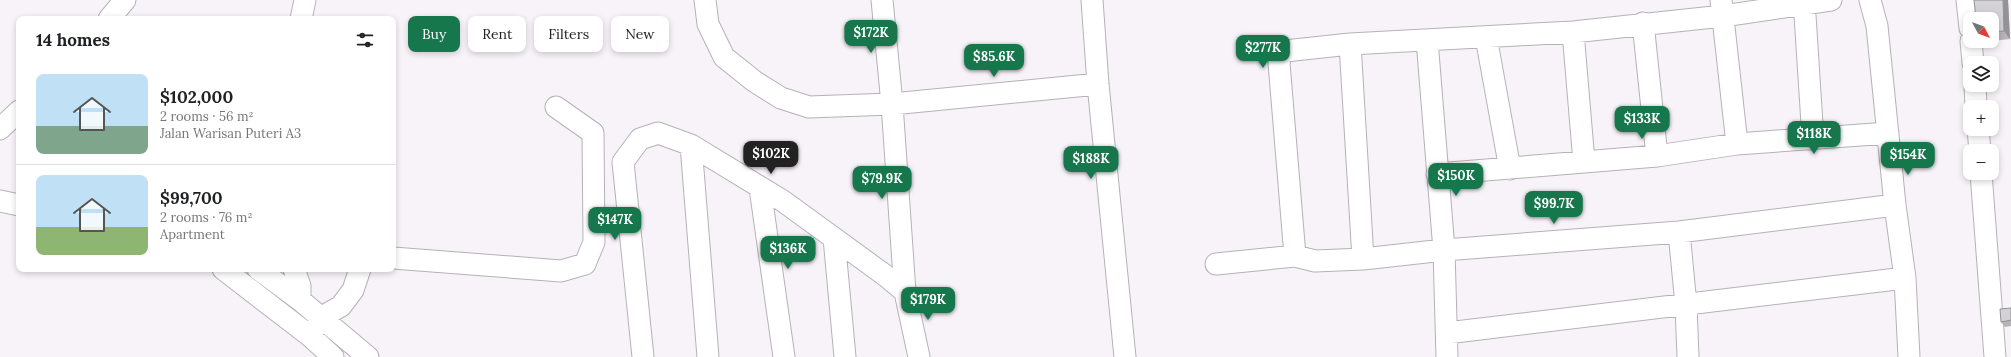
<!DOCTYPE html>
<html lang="en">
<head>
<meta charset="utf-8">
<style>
	body { margin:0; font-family:Lora,serif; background:#f2f2f2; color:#202124; height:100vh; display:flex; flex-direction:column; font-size:15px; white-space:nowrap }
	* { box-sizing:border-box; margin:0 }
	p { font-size:13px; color:#757577 }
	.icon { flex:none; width:22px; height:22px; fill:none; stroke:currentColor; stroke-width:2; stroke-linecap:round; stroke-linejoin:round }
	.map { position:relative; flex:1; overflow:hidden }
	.details { position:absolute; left:16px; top:16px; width:380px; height:256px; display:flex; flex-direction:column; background:#fff; border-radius:8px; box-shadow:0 2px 6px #0003 }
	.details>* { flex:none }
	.guide { position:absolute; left:408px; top:16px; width:380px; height:36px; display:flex; gap:8px }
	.needle { width:26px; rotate:131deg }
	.tools { position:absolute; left:1963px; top:12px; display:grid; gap:8px }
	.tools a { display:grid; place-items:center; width:36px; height:36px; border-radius:8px; background:#fff; box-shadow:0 2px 6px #0003; font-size:20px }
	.price { position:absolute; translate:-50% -34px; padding:0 9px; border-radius:8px; background:#16774d; color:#fff; font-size:13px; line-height:26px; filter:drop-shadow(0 1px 2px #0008) }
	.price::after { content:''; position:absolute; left:50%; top:24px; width:12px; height:9px; margin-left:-6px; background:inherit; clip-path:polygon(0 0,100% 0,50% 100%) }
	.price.current { background:#222; color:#fff }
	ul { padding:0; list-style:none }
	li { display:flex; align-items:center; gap:12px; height:100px; padding:0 20px }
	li+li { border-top:1px solid #e0e0e0 }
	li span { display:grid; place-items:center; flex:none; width:112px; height:80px; border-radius:8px; color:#555 }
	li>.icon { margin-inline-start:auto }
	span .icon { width:48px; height:48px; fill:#fffc; stroke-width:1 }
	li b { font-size:17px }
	h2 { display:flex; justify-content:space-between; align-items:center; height:48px; padding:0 20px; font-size:17px }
	.tag { padding:0 14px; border-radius:8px; background:#fff; box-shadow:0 2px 6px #0003; font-size:14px; line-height:36px }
	.tag.current { background:#16774d; color:#fff }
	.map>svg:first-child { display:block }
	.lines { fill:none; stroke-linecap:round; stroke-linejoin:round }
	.minor-casing { stroke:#b5b2b7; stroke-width:23 }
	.minor { stroke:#fff; stroke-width:21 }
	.wall { fill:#b6b4b9 }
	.shaded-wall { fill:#949296 }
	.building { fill:#d4d1d7; stroke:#949296 }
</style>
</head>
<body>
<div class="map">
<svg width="2011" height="357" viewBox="0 0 2011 357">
	<rect width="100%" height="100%" fill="#f7f3f9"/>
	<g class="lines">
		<g class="minor-casing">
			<path id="minor" d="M705 0 708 24 724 57 754 81 781 98 809 107 892 104 1098 84
				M882 0 892 104 905 292 919 357
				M1092 0 1098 84 1125 357
				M1804 0 1813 139
				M1870 0 1877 26 1895 205 1905 278 1909 357
				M1967 0 1970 28
				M109 19 125 0
				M301 19 305 0
				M1643 23 1657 156
				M1573 32 1584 162
				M1486 37 1510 169
				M1427 40 1444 250 1447 357
				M1971 41 1973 63
				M1350 44 1363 259
				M1975 85 1976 107
				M0 129 19 111
				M1978 129 1980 151
				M1737 144 1888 133
				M691 145 708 357
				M1981 173 1995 357
				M1437 174 1657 156 1737 144 1721 0
				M760 188 784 357
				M0 201 19 205
				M1679 232 1686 305 1688 357
				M834 238 845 357
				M1295 256 1279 63 1281 55 1285 51 1350 44 1573 32 1723 16 1831 0
				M393 258 561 271 585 264 594 242 593 133 556 107
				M1216 264 1295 256 1315 261 1363 259 1444 250 1679 232 1895 205
				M223 269 310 336 333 357
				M258 269 300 300 368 357
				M294 269 300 286V300
				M315 328 322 317 341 306 353 290 360 269
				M1447 333 1905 278
				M643 357 623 162 640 139 658 133 691 145 783 201 886 276 905 292"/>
		</g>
		<use href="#minor" class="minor"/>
	</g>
	<path class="wall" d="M2008 0 2010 39 1983 42 1982 41H1992V19Z
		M2011 308V326L2005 327 2001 322Z"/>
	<path class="shaded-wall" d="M2003 0H2008L2010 39 2004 31Z"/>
	<path class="building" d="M1974 0H2003L2004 31 1992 32V19H1976Z
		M2011 308V320L2001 322 2000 309Z"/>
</svg>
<div class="tools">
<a><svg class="needle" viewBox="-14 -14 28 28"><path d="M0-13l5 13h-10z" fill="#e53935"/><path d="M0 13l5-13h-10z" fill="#757577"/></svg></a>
<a><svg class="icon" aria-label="layers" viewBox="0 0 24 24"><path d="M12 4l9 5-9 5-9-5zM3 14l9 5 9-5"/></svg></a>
<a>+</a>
<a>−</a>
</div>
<b class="price" style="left:871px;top:54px">$172K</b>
<b class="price" style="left:1263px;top:69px">$277K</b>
<b class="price" style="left:994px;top:78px">$85.6K</b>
<b class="price" style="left:1642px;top:140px">$133K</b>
<b class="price" style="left:1814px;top:155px">$118K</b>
<b class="price current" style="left:771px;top:175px">$102K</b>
<b class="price" style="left:1908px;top:176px">$154K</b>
<b class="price" style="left:1091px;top:180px">$188K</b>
<b class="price" style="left:1456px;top:197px">$150K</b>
<b class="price" style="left:882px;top:200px">$79.9K</b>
<b class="price" style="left:1554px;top:225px">$99.7K</b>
<b class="price" style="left:615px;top:241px">$147K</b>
<b class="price" style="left:788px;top:270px">$136K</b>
<b class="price" style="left:928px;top:321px">$179K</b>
<div class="guide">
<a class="tag current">Buy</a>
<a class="tag">Rent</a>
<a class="tag">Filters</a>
<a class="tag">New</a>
</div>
<section class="details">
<h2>14 homes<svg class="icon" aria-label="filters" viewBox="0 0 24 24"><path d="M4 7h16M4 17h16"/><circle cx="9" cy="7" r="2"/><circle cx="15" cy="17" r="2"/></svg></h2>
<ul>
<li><span style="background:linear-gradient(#bfe0f5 65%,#7fa58c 0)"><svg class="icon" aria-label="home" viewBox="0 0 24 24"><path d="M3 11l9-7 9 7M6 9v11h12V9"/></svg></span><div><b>$102,000</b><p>2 rooms · 56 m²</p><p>Jalan Warisan Puteri A3</p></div></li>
<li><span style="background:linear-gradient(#bfe0f5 65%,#8fb573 0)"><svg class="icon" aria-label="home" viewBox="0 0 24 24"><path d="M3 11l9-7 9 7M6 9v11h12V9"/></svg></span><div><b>$99,700</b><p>2 rooms · 76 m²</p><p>Apartment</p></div></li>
</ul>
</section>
</div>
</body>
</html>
